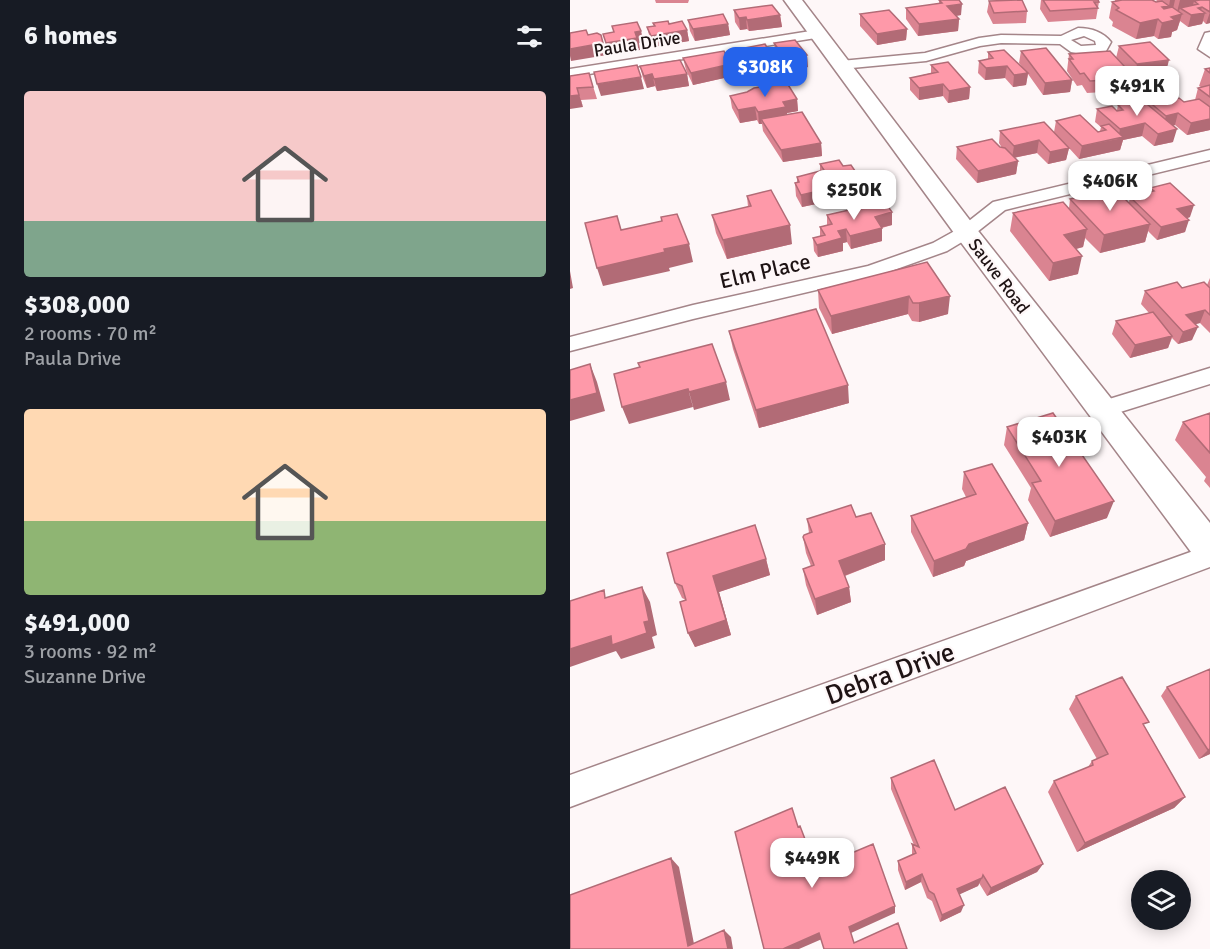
<!DOCTYPE html>
<html lang="en">
<head>
<meta charset="utf-8">
<style>
	body { margin:0; font-family:Signika,sans-serif; background:#20242c; color:#f1f3f6; height:100vh; display:flex; flex-direction:column; font-size:22px; white-space:nowrap }
	* { box-sizing:border-box; margin:0 }
	p { font-size:20px; color:#9ea1a6 }
	.icon { flex:none; width:33px; height:33px; fill:none; stroke:currentColor; stroke-width:2; stroke-linecap:round; stroke-linejoin:round }
	.map { position:relative; flex:1; overflow:hidden }
	.panel { display:flex; flex-direction:column; background:#171b24; width:570px }
	.panel>* { flex:none }
	.buttons { position:absolute; left:561px; top:870px; display:grid; gap:12px }
	.buttons a { display:grid; place-items:center; width:60px; height:60px; border-radius:50%; background:#171b24; box-shadow:0 3px 15px #0003; font-size:30px }
	.price { position:absolute; translate:-50% -51px; padding:0 14px; border-radius:12px; background:#fff; color:#222; font-size:20px; line-height:39px; filter:drop-shadow(0 2px 3px #0008) }
	.price::after { content:''; position:absolute; left:50%; top:36px; width:18px; height:14px; margin-left:-9px; background:inherit; clip-path:polygon(0 0,100% 0,50% 100%) }
	.price.current { background:#2563eb; color:#fff }
	ul { padding:0; list-style:none }
	li { display:grid; align-content:center; gap:12px; height:318px; padding:0 24px }
	li span { display:grid; place-items:center; height:186px; border-radius:6px; color:#555 }
	li>.icon { margin-inline-start:auto }
	span .icon { width:108px; height:108px; fill:#fffc; stroke-width:1 }
	li b { font-size:26px }
	h2 { display:flex; justify-content:space-between; align-items:center; height:72px; padding:0 24px; font-size:26px }
	main { display:flex; flex:1; min-height:0 }
	.map>svg:first-child { display:block }
	.lines { fill:none; stroke-linecap:round; stroke-linejoin:round }
	.street-casing { stroke:#a48589; stroke-width:3 }
	.secondary-casing { stroke:#a48589; stroke-width:3 }
	.street { fill:#fff; fill-rule:evenodd }
	.secondary { fill:#fff; fill-rule:evenodd }
	.wall { fill:#da8491 }
	.shaded-wall { fill:#b26b76 }
	.building { fill:#fe99a9; stroke:#b26b76; stroke-width:1.5 }
	.labels { text-anchor:middle; dominant-baseline:central; stroke-width:4.5; stroke-linejoin:round; paint-order:stroke }
	.far-street-label { font-size:18px; fill:#1e1314; stroke:#fef7f8 }
	.street-label { font-size:22px; fill:#1e1314; stroke:#fef7f8 }
	.near-street-label { font-size:27px; fill:#1e1314; stroke:#fef7f8 }
</style>
</head>
<body>
<main>
<section class="panel">
<h2>6 homes<svg class="icon" aria-label="filters" viewBox="0 0 24 24"><path d="M4 7h16M4 17h16"/><circle cx="9" cy="7" r="2"/><circle cx="15" cy="17" r="2"/></svg></h2>
<ul>
<li><span style="background:linear-gradient(#f6c9c9 70%,#7fa58c 0)"><svg class="icon" aria-label="home" viewBox="0 0 24 24"><path d="M3 11l9-7 9 7M6 9v11h12V9"/></svg></span><div><b>$308,000</b><p>2 rooms · 70 m²</p><p>Paula Drive</p></div></li>
<li><span style="background:linear-gradient(#ffd9b3 60%,#8fb573 0)"><svg class="icon" aria-label="home" viewBox="0 0 24 24"><path d="M3 11l9-7 9 7M6 9v11h12V9"/></svg></span><div><b>$491,000</b><p>3 rooms · 92 m²</p><p>Suzanne Drive</p></div></li>
</ul>
</section>
<div class="map">
<svg width="640" height="949" viewBox="0 0 640 949">
	<rect width="100%" height="100%" fill="#fef7f8"/>
	<g class="lines">
		<g class="street-casing">
			<path id="street" d="M508 28C521 28 533 32 541 42L536 51 516 55 501 52 490 44 431 43 410 46 356 61 271 69 264 65 271 61 355 53 409 38 431 35 491 36ZM514 36 525 41 526 45 511 46 501 40Z
				M247 30 252 31 254 34 252 37 0 77V69Z
				M640 32V57L628 49 635 33Z
				M640 150V160L435 210 402 236 377 251 310 275 123 319 0 351V337L123 305 298 266 363 243 390 228 423 202Z
				M640 368V384L531 418 523 416 520 410 523 404Z
				M640 545V567L0 807V775Z"/>
		</g>
		<g class="secondary-casing">
			<path id="secondary" d="M214 0H232L405 227 640 523V564L627 560 387 237Z"/>
		</g>
		<use href="#street" class="street"/>
		<use href="#secondary" class="secondary"/>
	</g>
	<path class="wall" d="M85 0H119L118 3H86Z
		M369 0 391 15 386 16 389 19 388 31 348 36 336 19V8L369 4Z
		M471 0H528L529 2 526 19 478 22 470 9Z
		M545 0H582L586 2H588L586 0H640V23L636 24 633 21 632 24 618 27 610 21 607 30 602 32 601 37 588 39 584 36 566 39 542 26 543 22 539 18 542 2H545Z
		M419 1 457 11 456 23 423 24 417 12Z
		M164 10 210 15 212 27 179 31 177 29 170 30 165 22Z
		M290 14 337 29 336 40 307 45 290 26Z
		M118 20 158 24 160 35 125 41 120 31Z
		M83 23 99 24 117 30 119 41 83 47 80 39 77 27 84 26Z
		M204 43 238 67 212 72 205 63 203 51H205Z
		M549 46 596 72 565 76 547 59 555 67 552 82 536 83 534 92 517 93 512 85 507 86 497 71 499 54 546 58Z
		M159 51 202 56 204 68 168 75 161 62Z
		M451 51 502 80 500 92 473 95 458 74 456 85 443 87 435 78 415 80 408 73 409 61 418 59V52L453 68 449 63Z
		M113 58 163 76 123 85 116 70Z
		M361 65 400 87 399 99 378 103 373 96 349 100 340 90V78L361 73Z
		M70 66 117 74 119 86 87 91 85 86 77 88 73 78Z
		M640 68V130L617 135 605 125 603 126V142L584 146 572 136 553 140 550 150 509 159 499 148 496 160 478 164 467 153 444 158 448 161 446 174 407 183 386 159 387 147 432 148 429 143 430 131 484 132 486 121 528 132 530 131 531 127 525 122 527 109 547 110 548 105 576 104 577 100 614 102 625 100 628 88 631 87 629 86 635 69Z
		M19 73 27 99 11 100 13 107 0 76Z
		M581 85 579 91 555 99 547 93 549 87Z
		M160 96 227 99 228 111 217 113V114L251 143 252 156 213 162 193 131 192 124H189L187 120 170 123 162 108Z
		M250 164 293 194 232 207 226 196 225 183 227 182V177L250 171Z
		M580 188 620 217 618 218 615 232 587 240 578 231 575 242 530 253 515 238 513 247 506 249 508 274 479 281 440 231 443 213 499 208 500 199 559 202 560 197 579 193Z
		M177 196 222 244 157 259 146 233 142 215 178 207Z
		M295 202 322 225 312 228V241L281 249 277 242 273 243V251L248 257 244 251 243 238 250 237V227L257 225V215L295 206Z
		M357 262 378 314 349 322 342 321 338 314 262 334 249 308 248 290Z
		M640 278V333L630 323 625 324 622 340 608 344 602 338 598 348 560 358 542 334 546 321 579 313 571 304 575 291 637 285Z
		M159 331 279 403 189 428 163 349Z
		M640 413V488L634 481 636 477 605 440 613 422Z
		M437 427 537 518 480 537 458 500 461 488 434 445Z
		M394 472 458 523 454 540 396 561 394 566 363 577 341 532V516L396 497 392 489Z
		M286 517 315 544V560L275 576 279 587 281 602 247 615 236 585 233 569 241 566 236 553 233 537 239 533 237 519Z
		M196 559 200 575 149 592 161 635 125 647 118 633 116 600 112 598 105 583Z
		M640 669V754L629 759 591 696 597 687Z
		M506 696 575 727 615 797 604 808 507 852 478 792 484 781 518 767 522 761 527 759 499 709Z
		M321 778 385 810 473 864 467 872 417 896 409 883 408 886 389 894 391 912 370 922 362 901 357 898 351 882 335 890 328 870V861L342 855V844L344 845 321 789Z"/>
	<path class="shaded-wall" d="M600 0H605L603 9 598 10 592 7 599 6Z
		M610 0H636L628 4 624 1 622 9 610 8 609 11 607 12Z
		M392 4 391 15 377 17V6Z
		M632 7 630 14 635 13 632 24 618 27 621 15 628 8Z
		M640 12V23L636 24Z
		M612 14 607 30 602 32 601 37 588 39 592 23 601 17Z
		M210 15 212 27 179 31 177 20Z
		M176 17 177 29 170 30 169 18Z
		M389 19 388 31 348 36 349 24Z
		M588 19 584 36 566 39 570 23Z
		M158 24 160 35 125 41 123 29Z
		M337 29 336 40 307 45V34Z
		M117 30 119 41 83 47 81 36Z
		M71 31 74 42 69 43 70 50 39 55 36 43 65 32Z
		M33 43 37 55 1 61 0 56V49Z
		M237 55 238 67 212 72 210 60Z
		M202 56 204 68 168 75 166 63Z
		M599 60 596 72 565 76 567 64Z
		M161 64 163 76 123 85 121 73Z
		M437 66 435 78 415 80 416 68Z
		M458 73 456 85 443 87 444 75Z
		M82 74 85 86 77 88 74 76Z
		M117 74 119 86 87 91 84 79Z
		M71 77 74 89 31 96 27 84Z
		M502 80 500 92 473 95 475 83Z
		M373 84V96L349 100V88Z
		M581 85 579 91 555 99 556 92Z
		M400 87 399 99 378 103 379 91Z
		M7 88 13 107 0 109V96Z
		M227 99 228 111 217 113V119H191L192 124H189L188 112 213 102Z
		M185 107 187 120 170 123 168 110Z
		M608 113 605 125 592 128 596 116Z
		M640 119V130L617 135 621 123Z
		M575 123 572 136 553 140 550 150 509 159 512 146 548 139 550 129Z
		M607 129 603 142 584 146 588 134Z
		M469 140 467 153 442 158 444 146Z
		M251 143 252 156 213 162 211 150Z
		M499 148 496 160 478 164 480 152Z
		M448 161 446 174 407 183 408 171Z
		M292 181 293 194 232 207 231 195Z
		M624 205 620 217 603 222 607 209Z
		M322 212V225L305 229V217Z
		M619 220 615 232 587 240 591 227Z
		M580 224 575 242 530 253 534 235Z
		M220 225 222 244 157 259 153 240Z
		M312 228V241L281 249 280 236Z
		M276 229 277 242 273 243V251L248 257 247 245 268 231Z
		M517 229 513 247 490 253 494 235Z
		M119 244 123 262 99 268 100 271 33 286 27 268 94 249Z
		M512 256 508 274 479 281 483 263Z
		M0 271 3 288 0 289Z
		M339 296 338 314 262 334 261 316Z
		M380 296 378 314 349 322V303Z
		M635 310 630 323 611 328 616 315Z
		M628 327 622 340 608 344 613 332Z
		M602 336 598 348 560 358 565 345Z
		M20 364 27 382 35 411 0 421V400Z
		M156 382 160 400 124 410 119 392Z
		M278 385 279 403 189 428 186 410Z
		M118 389 123 407 59 424 52 407Z
		M544 501 537 518 480 537 485 521Z
		M458 523 454 540 396 561 394 566 363 577 364 561 399 544Z
		M315 544V560L271 577 269 561Z
		M196 559 200 575 149 592 161 635 125 647 118 633 143 576Z
		M72 587 80 602 87 635 82 637 85 648 51 659 46 651 0 667V649L74 622Z
		M279 587 281 602 247 615 245 599Z
		M640 749V754L629 759 638 750Z
		M615 797 604 808 507 852 515 843Z
		M101 858 109 867 125 949 118 946Z
		M473 864 467 872 417 896 421 888Z
		M352 874 351 882 335 890 336 882Z
		M412 878 408 886 384 897 387 889Z
		M394 905 391 912 370 922 372 915Z
		M325 906V913L281 933 279 927Z
		M154 930 161 937 163 949H158Z
		M249 933 252 939 229 949H213Z"/>
	<path class="building" d="M369 0H389L392 4 377 6 389 19 349 24 336 8 372 3Z
		M452 0 457 11 424 13 419 1Z
		M473 0H528L529 2H524L528 8 480 11Z
		M552 0H582L586 2 592 1 599 6 592 7 594 9 602 7 612 14 601 17 605 20 592 23 588 19 570 23 546 10 549 8 542 2Z
		M630 0H640V12L632 7 628 8 635 13 621 15 610 8 628 4 624 1Z
		M202 5 210 15 177 20 176 17 169 18 164 10Z
		M319 10 337 29 307 34 290 14Z
		M153 14 158 24 123 29 118 20Z
		M98 21 99 24 112 21 117 30 81 36 77 27 85 26 83 23Z
		M67 22 71 31 65 32 67 38 36 43 33 34 44 32 42 26Z
		M16 30 18 35 27 33 31 35 33 43 0 49V33Z
		M225 40 237 55 210 60 203 51 209 50 204 43Z
		M580 42 599 60 567 64 549 46Z
		M195 44 202 56 166 63 159 51Z
		M476 48 502 80 475 83 451 51Z
		M434 50 458 73 444 75 437 66 416 68 409 61 423 58 418 52Z
		M154 51 161 64 121 73 113 58Z
		M540 51 555 67H553L555 70 531 72 537 80 520 81 514 73 510 74 499 59H503L499 54Z
		M110 60 117 74 84 79 82 74 74 76 70 66Z
		M378 62 400 87 379 91 373 84 349 88 340 78 368 72 361 65Z
		M67 65 71 77 27 84 24 72Z
		M640 68V73L635 69Z
		M19 73 23 87 7 88 9 95 0 96V76Z
		M570 78 581 85 556 92 549 87Z
		M217 83 227 99 213 102 216 107 188 112 185 107 168 110 160 96 177 92 184 88Z
		M640 85V97L628 88Z
		M591 97 595 101 609 98 614 102 629 99 640 107V119L621 123 608 113 596 116 577 100Z
		M572 100 607 129 588 134 575 123 550 129 527 109 542 106 547 111 553 110 548 105Z
		M232 112 251 143 211 150 191 119Z
		M510 115 528 132 536 130 531 126 539 124 553 137 512 146 486 121Z
		M474 122 499 148 480 152 469 140 444 146 430 131Z
		M422 139 430 147 435 148 448 161 408 171 387 147Z
		M269 160 273 166 281 165 292 181 231 195 225 183 229 182 227 177 254 170 250 164Z
		M600 183 624 205 607 209 619 220 591 227 560 197 584 191 580 188Z
		M545 189 580 224 534 235 500 199Z
		M201 190 220 225 153 240 142 215 181 206 177 196Z
		M312 198 322 212 305 217 312 228 280 236 276 229 268 231 272 238 247 245 243 238 255 235 250 227 262 224 257 215 297 206 295 202Z
		M493 202 517 229 494 235 512 256 483 263 443 213Z
		M107 214 119 244 94 249 95 252 27 268 15 223 47 216 51 230 92 221 91 217Z
		M357 262 380 296 349 303H343L339 296 261 316 248 290Z
		M607 282 612 288 634 282 640 288V315L635 310 616 315 628 327 613 332 575 291Z
		M246 309 278 385 186 410 159 331Z
		M583 312 602 336 565 345 546 321Z
		M142 344 156 382 119 392 118 389 52 407 44 374 70 367 68 363Z
		M20 364 27 393 0 400V370Z
		M483 413 544 501 485 521 462 483 471 481 437 427Z
		M640 413V453L613 422Z
		M422 464 458 523 399 544 396 549 364 561 341 516 406 494 394 472Z
		M281 505 286 517 301 513 315 544 269 561 279 587 245 599 233 569 244 565 233 537 234 535 242 532 237 519Z
		M185 525 196 559 143 576 156 620 118 633 110 602 116 600 112 586 105 583 97 553Z
		M72 587 79 621 74 622 77 633 42 645 41 636 0 649V601L34 590 35 598Z
		M640 669V749L638 750 597 687Z
		M552 677 579 722 573 724 615 797 515 843 484 781 523 765 522 761 538 754 506 696Z
		M364 760 385 810 435 787 473 864 421 888 413 875 412 878 387 889 394 905 372 915 364 894 359 891 352 874 336 882 328 861 346 853 342 844 349 847 321 778Z
		M222 808 228 827 230 826 246 868 303 844 325 906 279 927 284 943 328 923 337 949H254L249 933 213 949H194L165 832Z
		M101 858 118 946 154 930 158 949H0V895Z"/>
	<g class="labels">
		<g class="far-street-label">
			<text transform="translate(67 44) rotate(-9)">Paula Drive</text>
			<text transform="translate(429 276) rotate(53)">Sauve Road</text>
		</g>
		<g class="street-label">
			<text transform="translate(195 271) rotate(-13)">Elm Place</text>
		</g>
		<g class="near-street-label">
			<text transform="translate(320 674) rotate(-20)">Debra Drive</text>
		</g>
	</g>
</svg>
<div class="buttons">
<a><svg class="icon" aria-label="layers" viewBox="0 0 24 24"><path d="M12 4l9 5-9 5-9-5zM3 14l9 5 9-5"/></svg></a>
</div>
<b class="price current" style="left:195px;top:98px">$308K</b>
<b class="price" style="left:567px;top:117px">$491K</b>
<b class="price" style="left:540px;top:212px">$406K</b>
<b class="price" style="left:284px;top:221px">$250K</b>
<b class="price" style="left:489px;top:468px">$403K</b>
<b class="price" style="left:242px;top:889px">$449K</b>
</div>
</main>
</body>
</html>
